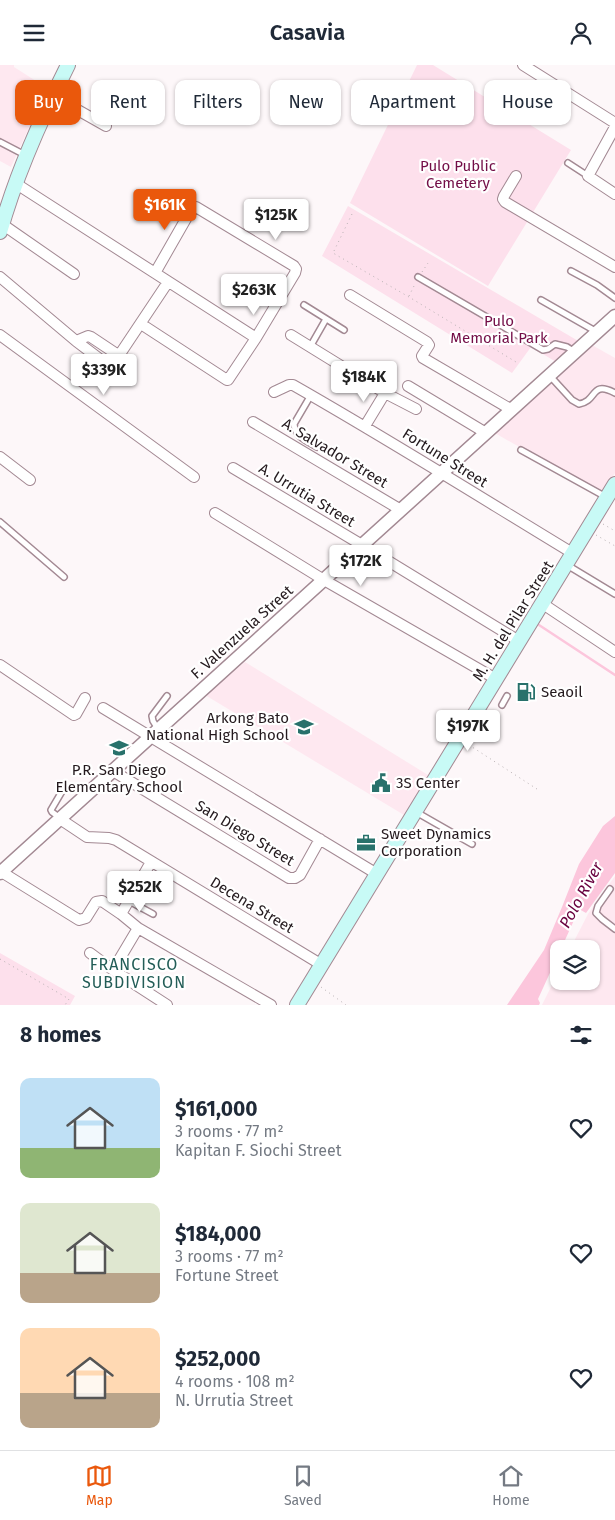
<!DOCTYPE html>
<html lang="en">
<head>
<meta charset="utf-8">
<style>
	body { margin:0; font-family:"Fira Sans",sans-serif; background:#f6f6f7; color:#1f2937; height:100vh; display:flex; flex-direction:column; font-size:19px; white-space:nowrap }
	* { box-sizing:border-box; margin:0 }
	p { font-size:16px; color:#747a83 }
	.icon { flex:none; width:28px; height:28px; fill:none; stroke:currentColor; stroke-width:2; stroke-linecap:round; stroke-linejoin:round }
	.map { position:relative; height:940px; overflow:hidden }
	.drawer { display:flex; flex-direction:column; background:#fff; flex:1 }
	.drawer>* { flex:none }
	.top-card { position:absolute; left:15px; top:15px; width:585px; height:45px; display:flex; gap:10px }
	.controls { position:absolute; left:550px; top:875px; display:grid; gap:10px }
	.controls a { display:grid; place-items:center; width:50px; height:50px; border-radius:10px; background:#fff; box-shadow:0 1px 4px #0004; font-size:25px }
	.price { position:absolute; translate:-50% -42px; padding:0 11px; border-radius:5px; background:#fff; color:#222; font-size:16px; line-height:32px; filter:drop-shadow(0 1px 2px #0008) }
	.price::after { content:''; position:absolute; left:50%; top:30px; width:15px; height:11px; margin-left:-8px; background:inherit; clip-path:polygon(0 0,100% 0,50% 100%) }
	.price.active { background:#ea580c; color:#fff }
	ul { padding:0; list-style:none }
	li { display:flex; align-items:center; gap:15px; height:125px; padding:0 20px }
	li span { display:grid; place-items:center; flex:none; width:140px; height:100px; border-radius:10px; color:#555 }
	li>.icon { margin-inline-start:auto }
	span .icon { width:60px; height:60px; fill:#fffc; stroke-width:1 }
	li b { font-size:21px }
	h2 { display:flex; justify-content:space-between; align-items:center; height:60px; padding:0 20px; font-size:21px }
	.pill { padding:0 18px; border-radius:10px; background:#fff; box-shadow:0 1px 4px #0004; font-size:18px; line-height:45px }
	.pill.active { background:#ea580c; color:#fff }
	header { display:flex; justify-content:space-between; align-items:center; height:65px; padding:0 20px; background:#fff; font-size:22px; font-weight:600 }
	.tab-bar { display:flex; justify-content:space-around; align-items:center; height:70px; border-top:1px solid #e0e1e3; background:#fff; font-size:14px; color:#747a83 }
	.tab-bar a { display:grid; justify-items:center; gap:2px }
	.tab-bar .active { color:#ea580c }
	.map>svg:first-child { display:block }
	.built { fill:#fee8f0 }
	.green { fill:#fde0ec }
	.water { fill:#fcc6dc }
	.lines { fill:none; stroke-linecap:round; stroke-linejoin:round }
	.stream { stroke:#fcc6dc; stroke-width:2.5 }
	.service-casing { stroke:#a38993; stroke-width:8 }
	.minor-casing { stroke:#a38993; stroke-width:12 }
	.tertiary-casing { stroke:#a38993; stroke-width:15 }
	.secondary-casing { stroke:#a38993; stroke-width:16 }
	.path { stroke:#b8b1b3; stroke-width:1; stroke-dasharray:1 4; stroke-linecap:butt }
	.service { stroke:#fff; stroke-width:5 }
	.minor { stroke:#fff; stroke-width:10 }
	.tertiary { stroke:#fff; stroke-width:12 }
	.secondary { stroke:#c8faf6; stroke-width:14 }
	.labels { text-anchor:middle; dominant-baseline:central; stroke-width:4.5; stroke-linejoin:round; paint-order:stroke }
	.park-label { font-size:15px; fill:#730e47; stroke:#fff }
	.street-label { font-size:15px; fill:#241a1e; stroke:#fff }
	.poi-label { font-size:15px; fill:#241a1e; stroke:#fff; text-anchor:start }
	.water-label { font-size:16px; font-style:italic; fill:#68003e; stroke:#fff }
	.neighbourhood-label { font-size:16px; letter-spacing:1px; fill:#235d57; stroke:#fff }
</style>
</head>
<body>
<header><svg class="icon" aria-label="menu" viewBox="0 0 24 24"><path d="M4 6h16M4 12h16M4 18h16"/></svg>Casavia<svg class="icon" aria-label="person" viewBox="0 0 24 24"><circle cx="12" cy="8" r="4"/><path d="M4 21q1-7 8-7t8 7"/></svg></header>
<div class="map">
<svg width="615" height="940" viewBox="0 0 615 940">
	<rect width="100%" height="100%" fill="#fdf7f9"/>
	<path class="built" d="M0 0H14V2L47 23 11 102 0 96Z
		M592 280 615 293V408L602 429 493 367Z
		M245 597 428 710 404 750 205 630Z
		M615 811V940H542L559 906V916H591V884H570L588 849Z"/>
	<path class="green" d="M417 0H433L571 85 488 221 350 138Z
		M348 141 580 277 558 298 531 282 512 308 322 191Z
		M0 888 75 931 70 940H0Z"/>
	<path class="water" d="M615 751V808L586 848 579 844 561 884H559V888L538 934 540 938 539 940H507L544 885 562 842 579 799 603 761Z"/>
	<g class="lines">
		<path class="stream" d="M539 560 615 610"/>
		<g class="service-casing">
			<path id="service" d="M0 77 25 90
				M568 98 588 111
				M571 206 597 220 615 233
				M418 212 543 285 548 284 555 279 567 282 575 287
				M541 235 597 267
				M304 240 344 265
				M310 282 326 254
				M550 311 572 335 579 339C598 336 590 315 615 328
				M311 330 294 359C295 372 307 376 317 382
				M521 385 606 432
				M0 457 64 512
				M567 500 615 529
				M502 640 507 631
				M158 664 153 656 152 651 167 631
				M416 747 472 779
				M60 753 52 747 51 745 61 728
				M610 824 598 841 596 848 602 854 615 864
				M129 836 153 849"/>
		</g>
		<g class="minor-casing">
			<path id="minor" d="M523 0 615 58
				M53 31 106 61
				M615 62 588 111 615 129
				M516 111 504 131 503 134 505 137 615 202
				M15 118 256 273
				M2 159 74 209
				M0 212 76 276 88 271 91 272 118 290 120 289 168 217
				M350 230 427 277 429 280 422 291 423 293 512 345
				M141 259 227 315H228L256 273 295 208 296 204 294 201 196 142 191 145 155 208
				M0 270 194 412
				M291 270 385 328 416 344
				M76 276 105 298
				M408 321 486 368
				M274 327 289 320H293C388 374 480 432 574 489
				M253 357 401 445
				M365 361 385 328
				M0 392 30 415
				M233 403 362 480 519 576
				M215 448 324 515 496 614
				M543 539 615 587
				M0 600 74 650 76 649 85 633
				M103 643 377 809
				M113 706 289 813H295L300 810 320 774
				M60 754 87 772 109 773 116 775 322 900
				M0 806 79 855 86 853 96 837 102 836 121 849 138 863 271 940
				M121 849 151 797
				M90 888 113 905 167 940
				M113 905 138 863"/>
		</g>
		<g class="tertiary-casing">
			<path id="tertiary" d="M0 808 615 251"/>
		</g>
		<g class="secondary-casing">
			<path id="secondary" d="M0 167C16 109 41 54 68 0
				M297 940 615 419"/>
		</g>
		<path class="path" d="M352 149 333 188 409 232 516 297
			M422 207 428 198
			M409 231 415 219
			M603 459 615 466
			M596 470 615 481
			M469 680 540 726
			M0 894 69 934 65 940
			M321 922 346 940"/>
		<use href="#service" class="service"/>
		<use href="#minor" class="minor"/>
		<use href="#tertiary" class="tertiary"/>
		<use href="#secondary" class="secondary"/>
	</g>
	<defs>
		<g id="fuel-bare" transform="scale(1.5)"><path d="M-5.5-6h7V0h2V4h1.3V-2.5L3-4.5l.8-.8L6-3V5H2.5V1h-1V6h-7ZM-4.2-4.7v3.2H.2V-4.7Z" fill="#28716b" stroke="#fff" stroke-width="2.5" paint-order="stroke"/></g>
		<g id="school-bare" transform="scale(1.5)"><path d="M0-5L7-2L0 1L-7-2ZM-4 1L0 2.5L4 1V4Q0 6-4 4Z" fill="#28716b" stroke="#fff" stroke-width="2.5" paint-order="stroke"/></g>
		<g id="civic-bare" transform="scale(1.5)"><path d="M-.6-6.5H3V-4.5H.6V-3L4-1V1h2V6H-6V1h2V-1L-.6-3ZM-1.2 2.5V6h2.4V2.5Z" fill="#28716b" stroke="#fff" stroke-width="2.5" paint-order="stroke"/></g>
		<g id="office-bare" transform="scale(1.5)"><path d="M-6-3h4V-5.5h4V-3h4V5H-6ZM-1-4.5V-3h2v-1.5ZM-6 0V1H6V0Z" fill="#28716b" stroke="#fff" stroke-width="2.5" paint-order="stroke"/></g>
	</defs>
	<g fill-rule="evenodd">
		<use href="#fuel-bare" x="526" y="627"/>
		<use href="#school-bare" x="304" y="662"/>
		<use href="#school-bare" x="119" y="683"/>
		<use href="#civic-bare" x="381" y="718"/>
		<use href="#office-bare" x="366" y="778"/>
	</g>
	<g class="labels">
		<g class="park-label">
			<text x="458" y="101">Pulo Public<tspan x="458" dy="17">Cemetery</tspan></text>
			<text x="499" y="256">Pulo<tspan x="499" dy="17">Memorial Park</tspan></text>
		</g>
		<g class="street-label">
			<text transform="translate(335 388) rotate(31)">A. Salvador Street</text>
			<text transform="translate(445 393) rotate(32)">Fortune Street</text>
			<text transform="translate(307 430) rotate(31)">A. Urrutia Street</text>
			<text transform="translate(513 556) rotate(-58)">M. H. del Pilar Street</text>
			<text transform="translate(242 567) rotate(-42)">F. Valenzuela Street</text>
			<text transform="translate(245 768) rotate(31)">San Diego Street</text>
			<text transform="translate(252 840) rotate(31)">Decena Street</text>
		</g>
		<g class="poi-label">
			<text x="541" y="627">Seaoil</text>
			<text x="289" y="653" text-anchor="end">Arkong Bato<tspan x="289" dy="17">National High School</tspan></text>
			<text x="119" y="705" text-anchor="middle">P.R. San Diego<tspan x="119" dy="17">Elementary School</tspan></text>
			<text x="396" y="718">3S Center</text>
			<text x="381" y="769">Sweet Dynamics<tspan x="381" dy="17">Corporation</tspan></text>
		</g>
		<g class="water-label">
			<text transform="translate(581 830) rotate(-61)">Polo River</text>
		</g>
		<g class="neighbourhood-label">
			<text x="134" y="899">FRANCISCO<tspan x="134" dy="18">SUBDIVISION</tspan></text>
		</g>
	</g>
</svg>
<div class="controls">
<a><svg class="icon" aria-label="layers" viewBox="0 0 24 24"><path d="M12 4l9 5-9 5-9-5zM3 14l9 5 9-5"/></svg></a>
</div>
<b class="price active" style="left:165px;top:166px">$161K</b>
<b class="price" style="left:276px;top:176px">$125K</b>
<b class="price" style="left:254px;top:251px">$263K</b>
<b class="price" style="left:104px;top:331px">$339K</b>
<b class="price" style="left:364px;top:338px">$184K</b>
<b class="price" style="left:361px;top:522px">$172K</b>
<b class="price" style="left:468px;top:687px">$197K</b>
<b class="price" style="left:140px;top:848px">$252K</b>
<div class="top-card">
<a class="pill active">Buy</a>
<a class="pill">Rent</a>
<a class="pill">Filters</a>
<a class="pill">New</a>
<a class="pill">Apartment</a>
<a class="pill">House</a>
</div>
</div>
<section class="drawer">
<h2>8 homes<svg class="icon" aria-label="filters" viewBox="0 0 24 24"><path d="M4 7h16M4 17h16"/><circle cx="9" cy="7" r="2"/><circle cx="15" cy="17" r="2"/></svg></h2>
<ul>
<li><span style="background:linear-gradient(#bfe0f5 70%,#8fb573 0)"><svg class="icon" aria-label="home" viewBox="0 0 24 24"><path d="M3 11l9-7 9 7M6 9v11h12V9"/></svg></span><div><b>$161,000</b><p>3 rooms · 77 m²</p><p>Kapitan F. Siochi Street</p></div><svg class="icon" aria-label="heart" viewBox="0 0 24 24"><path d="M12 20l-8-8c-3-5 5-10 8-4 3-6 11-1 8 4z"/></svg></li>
<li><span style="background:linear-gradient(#dfe7d0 70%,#b9a48a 0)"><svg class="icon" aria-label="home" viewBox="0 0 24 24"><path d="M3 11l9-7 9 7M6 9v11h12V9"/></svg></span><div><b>$184,000</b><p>3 rooms · 77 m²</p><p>Fortune Street</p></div><svg class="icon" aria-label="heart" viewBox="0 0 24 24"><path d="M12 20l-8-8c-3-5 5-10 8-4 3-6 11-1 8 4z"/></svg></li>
<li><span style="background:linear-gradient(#ffd9b3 65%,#b9a48a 0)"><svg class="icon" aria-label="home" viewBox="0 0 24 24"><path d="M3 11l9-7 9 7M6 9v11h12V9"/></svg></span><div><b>$252,000</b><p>4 rooms · 108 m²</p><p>N. Urrutia Street</p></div><svg class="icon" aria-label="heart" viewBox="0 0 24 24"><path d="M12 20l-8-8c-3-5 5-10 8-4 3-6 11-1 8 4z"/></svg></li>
</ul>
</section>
<nav class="tab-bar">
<a class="active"><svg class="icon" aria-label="map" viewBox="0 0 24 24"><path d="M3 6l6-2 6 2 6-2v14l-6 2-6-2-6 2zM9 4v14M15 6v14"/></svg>Map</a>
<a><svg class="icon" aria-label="saved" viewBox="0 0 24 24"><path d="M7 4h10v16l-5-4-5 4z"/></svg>Saved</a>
<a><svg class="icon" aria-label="home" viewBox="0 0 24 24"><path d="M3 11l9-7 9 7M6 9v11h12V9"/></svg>Home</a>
</nav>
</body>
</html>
